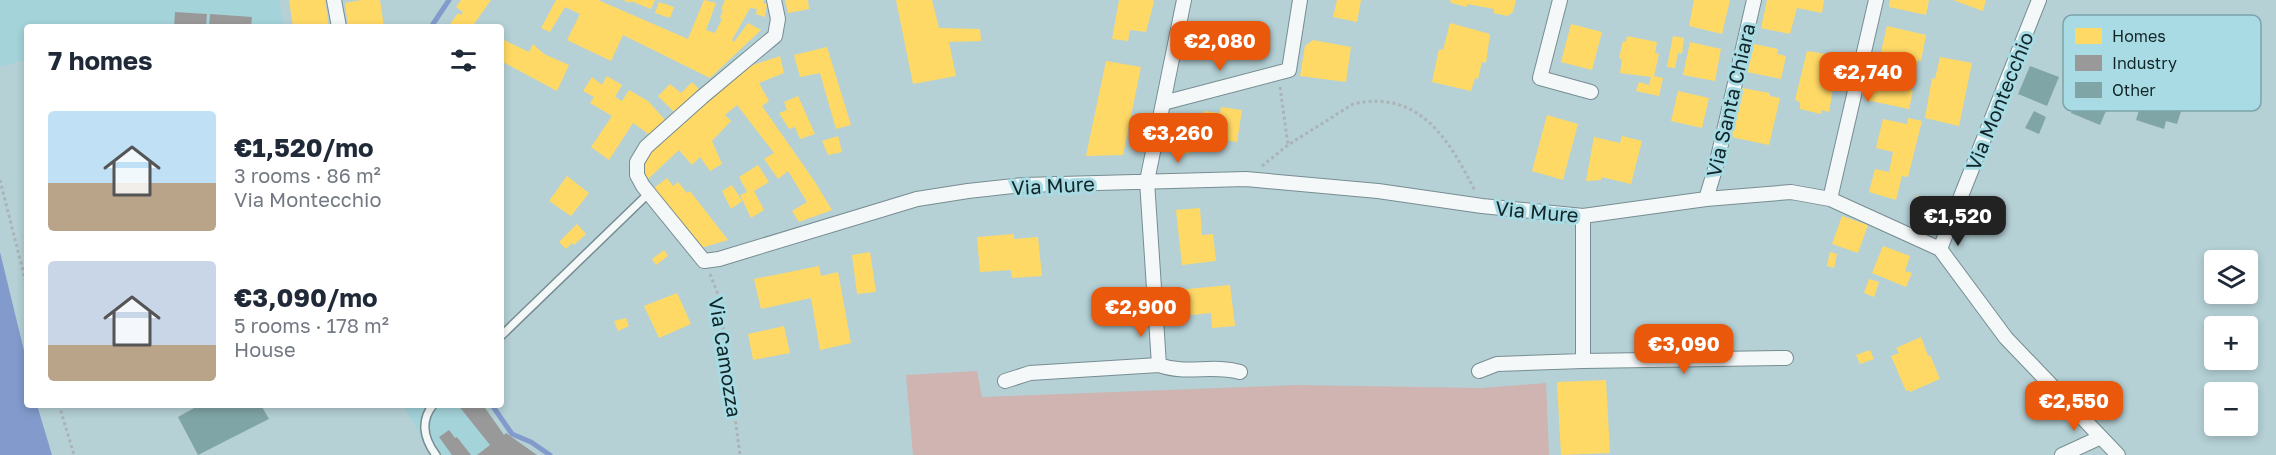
<!DOCTYPE html>
<html lang="en">
<head>
<meta charset="utf-8">
<style>
	body { margin:0; font-family:"Golos Text",sans-serif; background:#f2f2f3; color:#1f2937; height:100vh; display:flex; flex-direction:column; font-size:22px; white-space:nowrap }
	* { box-sizing:border-box; margin:0 }
	p { font-size:20px; color:#747a83 }
	.icon { flex:none; width:33px; height:33px; fill:none; stroke:currentColor; stroke-width:2; stroke-linecap:round; stroke-linejoin:round }
	.map { position:relative; flex:1; overflow:hidden }
	.panel { position:absolute; left:24px; top:24px; width:480px; height:384px; display:flex; flex-direction:column; background:#fff; border-radius:6px; box-shadow:0 3px 9px #0003 }
	.panel>* { flex:none }
	.buttons { position:absolute; left:2204px; top:250px; display:grid; gap:12px }
	.buttons a { display:grid; place-items:center; width:54px; height:54px; border-radius:6px; background:#fff; box-shadow:0 3px 9px #0003; font-size:30px }
	.price { position:absolute; translate:-50% -51px; padding:0 14px; border-radius:12px; background:#ea580c; color:#fff; font-size:20px; line-height:39px; filter:drop-shadow(0 2px 3px #0008) }
	.price::after { content:''; position:absolute; left:50%; top:36px; width:18px; height:14px; margin-left:-9px; background:inherit; clip-path:polygon(0 0,100% 0,50% 100%) }
	.price.selected { background:#222; color:#fff }
	ul { padding:0; list-style:none }
	li { display:flex; align-items:center; gap:18px; height:150px; padding:0 24px }
	li span { display:grid; place-items:center; flex:none; width:168px; height:120px; border-radius:6px; color:#555 }
	li>.icon { margin-inline-start:auto }
	span .icon { width:72px; height:72px; fill:#fffc; stroke-width:1 }
	li b { font-size:26px }
	h2 { display:flex; justify-content:space-between; align-items:center; height:72px; padding:0 24px; font-size:26px }
	.map>svg:first-child { display:block }
	.built { fill:#a4d3da }
	.green { fill:#cfb4b1 }
	.water { fill:#829bcc }
	.homes { fill:#ffd966 }
	.industry { fill:#999 }
	.lines { fill:none; stroke-linecap:round; stroke-linejoin:round }
	.stream { stroke:#829bcc; stroke-width:5 }
	.building { fill:#80a5a6 }
	.lane-casing { stroke:#778d91; stroke-width:10 }
	.street-casing { stroke:#778d91; stroke-width:16 }
	.path { stroke:#aab4b6; stroke-width:3; stroke-dasharray:3 3; stroke-linecap:butt }
	.lane { stroke:#f4f8f9; stroke-width:7 }
	.street { stroke:#f4f8f9; stroke-width:14 }
	.labels { text-anchor:middle; dominant-baseline:central; stroke-width:6; stroke-linejoin:round; paint-order:stroke }
	.street-label { font-size:20px; fill:#112528; stroke:#a8dbe3 }
	.key { fill:#a8dbe3; stroke:#7ba4ab; stroke-width:1.5 }
	.key-label { font-size:16px; fill:#112528 }
</style>
</head>
<body>
<div class="map">
<svg width="2276" height="455" viewBox="0 0 2276 455">
	<rect width="100%" height="100%" fill="#b5d1d6"/>
	<path class="built" d="M0 0H279L284 27H27V59L0 67Z
		M403 405H483L504 435 506 433 537 455H432Z"/>
	<path class="green" d="M977 371 982 397 1298 385 1481 388 1546 383 1549 455H913L906 375Z"/>
	<path class="water" d="M0 252 27 363V405H37L52 455H0Z"/>
	<path class="homes" d="M289 0H325L329 27H293Z
		M361 0H380L384 27H348L345 3Z
		M461 0H491L474 24 478 27H448L458 13 461 15 463 12 456 7Z
		M556 0H598L688 39 704 0 716 3 706 30 715 33 722 19 720 18 723 10 721 9 725 0H764L763 3 767 4 765 17 756 14 757 9 750 8 732 40 734 42 748 23 761 30 710 78 623 35 611 61 567 40 580 14 565 7 550 32 541 28Z
		M623 0H655L651 9 631 1 630 3Z
		M785 0H808L809 9 788 13Z
		M896 0H932L939 28 980 29 981 41 949 42 956 76 913 84Z
		M1119 0H1153L1154 2 1146 32 1130 30 1128 41 1112 39Z
		M1337 0H1361L1357 22 1333 17Z
		M1450 0H1516L1513 12 1507 16 1494 13V9L1467 4V7L1451 3Z
		M1694 0H1730L1722 34 1689 26Z
		M1767 0H1824L1822 13 1797 8 1790 34 1761 28Z
		M1890 0H1929L1926 15 1889 7Z
		M1953 0H1986L1983 11Z
		M659 2 674 7 670 18 655 13Z
		M1450 23 1490 34 1486 63 1482 62 1478 79 1475 78 1471 91 1432 82 1439 49 1443 50Z
		M1571 24 1602 32 1592 70 1561 62Z
		M1887 26 1926 35 1921 61 1918 60 1916 67 1900 64 1901 56 1881 52Z
		M1627 36 1657 42 1655 53 1659 54 1654 76 1663 78 1659 96 1636 91 1639 82 1649 85 1651 77 1620 73 1622 59 1619 58 1623 41 1626 42Z
		M1673 36 1684 38 1682 54 1678 53 1675 68 1667 67Z
		M504 40 529 52 533 44 544 54 569 65 557 91 501 61V45Z
		M1313 40 1351 47 1346 82 1300 76 1305 46Z
		M1690 42 1721 49 1715 81 1683 75Z
		M1754 44 1778 49 1777 54 1786 56 1781 79 1747 72Z
		M827 47 851 125 836 129 820 73 800 77 794 55Z
		M1807 51 1826 54 1823 63 1837 65 1829 112 1822 110 1821 114 1800 109V102L1795 100Z
		M780 56 784 73 759 83 769 101 762 106 815 182 832 210 799 222 792 211 807 202 788 171 778 179 764 159 774 153 737 105 725 115 731 121 712 141 722 164 710 171 700 157 692 165 679 150 648 179 640 166 648 149 747 67Z
		M1940 57 1972 63 1959 126 1925 118 1932 78 1935 79Z
		M1106 61 1141 67 1123 155 1086 156Z
		M1872 72 1910 78 1908 89 1913 91 1909 109 1866 100Z
		M607 76 622 85 615 97 622 101 629 90 648 101 665 120 650 135 633 123 609 160 591 147 612 116 590 103 594 97 583 91 592 77 602 85Z
		M692 82 699 89 674 112 658 96 670 84 681 93Z
		M1742 88 1770 93V96L1780 98 1769 145 1731 137Z
		M1678 91 1709 98 1702 128 1671 121Z
		M798 96 815 134 800 139 795 127 789 129 779 113 787 110 784 102Z
		M1221 107 1242 110 1237 142 1223 140 1221 146 1206 144 1205 150 1190 147 1189 154 1167 151 1171 119 1187 121 1188 115 1203 117 1204 111 1220 113Z
		M1547 115 1578 124 1563 180 1532 171Z
		M1908 118 1922 121 1908 177 1902 176 1896 200 1869 192 1875 169 1889 172 1893 152 1876 148 1883 119 1907 124Z
		M838 136 842 152 828 155 822 141Z
		M1622 136 1642 141 1631 184 1601 177V180L1586 181 1594 137 1620 143Z
		M758 165 769 182 754 191 764 210 751 218 740 195 747 192 739 177Z
		M567 176 589 193 571 216 549 201Z
		M667 178 673 186 678 182 687 193 690 191 728 240 701 248 654 188Z
		M732 185 742 201 731 209 722 191Z
		M1916 196 1926 199 1923 209 1913 206Z
		M1200 208 1202 235 1213 234 1216 261 1182 265 1176 210Z
		M1842 216 1868 225 1858 253 1832 244Z
		M577 224 586 234 574 245 572 243 566 249 559 242Z
		M1014 234V239L1038 237 1042 276 1012 278 1011 270 980 272 977 237Z
		M1883 246 1910 256 1905 271 1912 273 1906 287 1872 273Z
		M664 250 668 256 656 265 652 259Z
		M870 252 876 292 857 294 852 255Z
		M1830 252 1837 254 1834 268 1827 266Z
		M819 266 821 276 838 272 851 343 820 350 811 298 761 309 754 279Z
		M1869 279 1879 282 1874 297 1864 293Z
		M1230 285 1235 326 1212 328 1211 313 1180 316 1177 290Z
		M677 293 691 324 659 338 644 306Z
		M626 318 629 326 618 331 614 321Z
		M784 326 790 353 753 360 748 334Z
		M1921 337 1928 356 1930 355 1940 379 1910 392 1909 390 1906 391 1891 356 1899 353 1896 348Z
		M1870 350 1874 359 1860 364 1856 355Z
		M1606 380 1610 453 1561 455 1557 382Z"/>
	<path class="industry" d="M175 12 207 14 206 27H174Z
		M210 14 252 17 251 27H209Z
		M458 405H483L504 435 506 433 537 455H477L490 445Z
		M449 430 455 438 457 437 471 455H452L439 437Z"/>
	<g class="lines">
		<path class="stream" d="M431 27 449 0
			M492 405 512 434 531 442 550 455"/>
	</g>
	<path class="building" d="M2030 66 2059 77 2047 106 2018 94Z
		M2082 85 2112 97 2100 125 2071 113Z
		M2144 93 2172 101 2171 105 2182 108 2177 124 2166 121 2164 129 2136 120Z
		M2034 111 2046 117 2039 134 2025 128Z
		M195 405H266L262 407 269 419 198 455 178 417 196 407Z"/>
	<g class="lines">
		<g class="lane-casing">
			<path id="lane" d="M501 336 648 194
				M433 405C420 421 424 439 436 455"/>
		</g>
		<g class="street-casing">
			<path id="street" d="M334 0 339 27
				M774 0 778 19 775 36 702 97 646 147 637 162V175L643 186 704 261 719 259 917 199 968 191 1023 185 1246 179 1378 191 1482 206 1583 216 1706 199 1791 192 1830 199 1940 249
				M1184 0 1163 103 1289 70 1300 0
				M1560 0 1540 78 1591 92
				M2039 0 1940 249 2006 338 2118 455
				M1706 199 1716 166 1754 0
				M1830 199 1876 0
				M1583 361 1786 358
				M1159 365C1186 375 1212 364 1240 372
				M1479 371 1497 364 1583 361V216
				M1005 381 1030 373 1159 365 1147 181 1163 103
				M2062 455 2099 438"/>
		</g>
		<path class="path" d="M1280 87 1288 145
			M1262 166 1288 145 1353 104C1419 89 1449 139 1475 191
			M0 180 27 287
			M710 274 719 297 740 455
			M59 405 74 455"/>
		<use href="#lane" class="lane"/>
		<use href="#street" class="street"/>
	</g>
	<g class="labels">
		<g class="street-label">
			<text transform="translate(1730 100) rotate(-77)">Via Santa Chiara</text>
			<text transform="translate(1999 101) rotate(-68)">Via Montecchio</text>
			<text transform="translate(1053 185) rotate(-3)">Via Mure</text>
			<text transform="translate(1537 211) rotate(5)">Via Mure</text>
			<text transform="translate(726 357) rotate(81)">Via Camozza</text>
		</g>
	</g>
	<rect x="2063" y="15" width="198" height="96" rx="9" class="key"/>
	<rect x="2075" y="28" width="27" height="16" fill="#ffd966"/>
	<rect x="2075" y="55" width="27" height="16" fill="#999"/>
	<rect x="2075" y="82" width="27" height="16" fill="#80a5a6"/>
	<g class="key-label">
		<text x="2112" y="42">Homes</text>
		<text x="2112" y="69">Industry</text>
		<text x="2112" y="96">Other</text>
	</g>
</svg>
<div class="buttons">
<a><svg class="icon" aria-label="layers" viewBox="0 0 24 24"><path d="M12 4l9 5-9 5-9-5zM3 14l9 5 9-5"/></svg></a>
<a>+</a>
<a>−</a>
</div>
<b class="price" style="left:1220px;top:72px">€2,080</b>
<b class="price" style="left:1868px;top:103px">€2,740</b>
<b class="price" style="left:1178px;top:164px">€3,260</b>
<b class="price selected" style="left:1958px;top:247px">€1,520</b>
<b class="price" style="left:1141px;top:338px">€2,900</b>
<b class="price" style="left:1684px;top:375px">€3,090</b>
<b class="price" style="left:2074px;top:432px">€2,550</b>
<section class="panel">
<h2>7 homes<svg class="icon" aria-label="filters" viewBox="0 0 24 24"><path d="M4 7h16M4 17h16"/><circle cx="9" cy="7" r="2"/><circle cx="15" cy="17" r="2"/></svg></h2>
<ul>
<li><span style="background:linear-gradient(#bfe0f5 60%,#b9a48a 0)"><svg class="icon" aria-label="home" viewBox="0 0 24 24"><path d="M3 11l9-7 9 7M6 9v11h12V9"/></svg></span><div><b>€1,520/mo</b><p>3 rooms · 86 m²</p><p>Via Montecchio</p></div></li>
<li><span style="background:linear-gradient(#c9d6e8 70%,#b9a48a 0)"><svg class="icon" aria-label="home" viewBox="0 0 24 24"><path d="M3 11l9-7 9 7M6 9v11h12V9"/></svg></span><div><b>€3,090/mo</b><p>5 rooms · 178 m²</p><p>House</p></div></li>
</ul>
</section>
</div>
</body>
</html>
